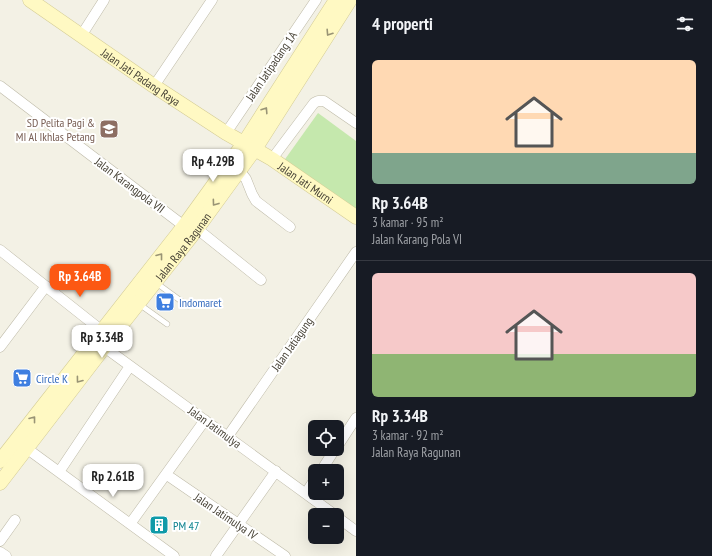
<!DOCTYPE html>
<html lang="id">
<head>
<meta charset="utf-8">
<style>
	body { margin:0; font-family:"PT Sans Narrow",sans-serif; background:#20242c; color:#f1f3f6; height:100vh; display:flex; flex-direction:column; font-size:15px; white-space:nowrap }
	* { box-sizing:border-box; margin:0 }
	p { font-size:13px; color:#9ea1a6 }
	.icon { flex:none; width:22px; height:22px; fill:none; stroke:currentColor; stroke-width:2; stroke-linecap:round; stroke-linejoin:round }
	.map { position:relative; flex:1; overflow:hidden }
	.drawer { display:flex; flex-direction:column; background:#171b24; width:356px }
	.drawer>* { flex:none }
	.controls { position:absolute; left:308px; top:420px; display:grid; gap:8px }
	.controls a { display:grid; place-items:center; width:36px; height:36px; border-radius:6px; background:#171b24; box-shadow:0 4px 16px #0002; font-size:20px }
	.price { position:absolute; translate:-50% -34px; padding:0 9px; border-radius:8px; background:#fff; color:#222; font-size:13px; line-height:26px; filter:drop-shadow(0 1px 2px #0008) }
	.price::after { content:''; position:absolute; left:50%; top:24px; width:12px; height:9px; margin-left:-6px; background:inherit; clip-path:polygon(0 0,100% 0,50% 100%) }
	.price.selected { background:#fc5813; color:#fff }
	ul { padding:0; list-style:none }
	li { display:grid; align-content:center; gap:8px; height:212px; padding:0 16px }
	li+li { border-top:1px solid #363941 }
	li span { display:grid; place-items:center; height:124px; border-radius:6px; color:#555 }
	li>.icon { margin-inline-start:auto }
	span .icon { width:72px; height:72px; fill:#fffc; stroke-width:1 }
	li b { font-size:17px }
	h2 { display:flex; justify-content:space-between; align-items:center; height:48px; padding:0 16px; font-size:17px }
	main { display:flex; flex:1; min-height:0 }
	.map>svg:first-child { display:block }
	.green { fill:#c5e8ad }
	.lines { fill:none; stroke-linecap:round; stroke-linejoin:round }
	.lane-casing { stroke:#bebaa8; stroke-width:6 }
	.street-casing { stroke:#bebaa8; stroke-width:11 }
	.secondary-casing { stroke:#d4cc95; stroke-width:15 }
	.lane { stroke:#fff; stroke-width:5 }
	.street { stroke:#fff; stroke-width:10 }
	.secondary { stroke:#fff9c3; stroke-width:14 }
	.oneway { stroke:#999475 }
	.labels { text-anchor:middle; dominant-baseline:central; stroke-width:4; stroke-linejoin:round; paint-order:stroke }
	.street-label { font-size:12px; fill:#464135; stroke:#fff }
	.education-label { font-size:12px; fill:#785e54; stroke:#fff; text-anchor:end }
	.shop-label { font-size:12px; fill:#366cbe; stroke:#fff; text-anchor:start }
	.culture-label { font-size:12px; fill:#0d838f; stroke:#fff; text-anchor:start }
</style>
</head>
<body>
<main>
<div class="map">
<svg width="356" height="556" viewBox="0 0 356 556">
	<rect width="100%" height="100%" fill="#f3f1e5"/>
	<path class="green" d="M318 113 356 141V214L283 162Z"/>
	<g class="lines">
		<g class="lane-casing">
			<path id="lane" d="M155 282 188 306
				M139 304 167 324"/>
		</g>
		<g class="street-casing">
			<path id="street" d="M81 36 104 0
				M0 86 184 226
				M154 86 212 0
				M226 133 316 0
				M272 159 314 103 318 101H324L356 123
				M239 170 246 179 252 194 256 201 290 227
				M196 228 261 280
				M0 250 106 334
				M100 344 335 515
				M0 347 46 286
				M228 436 356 252
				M22 445 174 556
				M337 447 356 418
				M321 471 335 449
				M59 472 130 366
				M167 475 285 556
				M306 493 315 479
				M337 517 356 531
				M130 524 205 420
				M0 541 15 520
				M0 552 6 556
				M216 556 276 471"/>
		</g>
		<g class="secondary-casing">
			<g id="secondary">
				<path id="s1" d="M30 0 154 86 226 133 272 159 356 217"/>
				<path d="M0 461 184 226 244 143 336 0"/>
				<path id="s2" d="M0 483 122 324 193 234 255 149 350 0"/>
			</g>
		</g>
		<use href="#lane" class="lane"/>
		<use href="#street" class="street"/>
		<use href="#secondary" class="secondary"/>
	</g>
	<defs><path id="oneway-chevron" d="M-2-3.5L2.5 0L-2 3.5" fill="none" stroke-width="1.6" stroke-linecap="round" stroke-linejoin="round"/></defs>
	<g class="oneway">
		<use href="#oneway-chevron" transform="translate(329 33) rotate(123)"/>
		<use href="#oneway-chevron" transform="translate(265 110) rotate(-57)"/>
		<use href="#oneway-chevron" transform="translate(215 203) rotate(126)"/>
		<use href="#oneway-chevron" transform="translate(160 256) rotate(-52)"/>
		<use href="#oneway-chevron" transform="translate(79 380) rotate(127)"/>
		<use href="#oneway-chevron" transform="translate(33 419) rotate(-52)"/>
	</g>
	<defs>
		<g id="school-square" transform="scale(1)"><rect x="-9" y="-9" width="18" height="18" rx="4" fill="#8d6e63" stroke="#fff"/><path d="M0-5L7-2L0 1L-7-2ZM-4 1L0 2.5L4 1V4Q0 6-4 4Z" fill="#fff"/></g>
		<g id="supermarket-square" transform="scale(1)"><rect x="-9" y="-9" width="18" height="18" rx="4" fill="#3f7fe0" stroke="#fff"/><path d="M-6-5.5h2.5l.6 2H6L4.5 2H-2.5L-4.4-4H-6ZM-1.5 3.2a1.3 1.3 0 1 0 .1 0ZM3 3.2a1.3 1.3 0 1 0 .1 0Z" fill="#fff"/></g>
		<g id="building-square" transform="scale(1)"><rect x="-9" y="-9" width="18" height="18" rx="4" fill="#0f9aa8" stroke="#fff"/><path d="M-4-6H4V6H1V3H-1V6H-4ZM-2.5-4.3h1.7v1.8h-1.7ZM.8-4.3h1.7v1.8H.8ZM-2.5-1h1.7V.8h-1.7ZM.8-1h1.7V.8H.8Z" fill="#fff"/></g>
	</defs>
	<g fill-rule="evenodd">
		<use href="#school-square" x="109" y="129"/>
		<use href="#supermarket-square" x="165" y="302"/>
		<use href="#supermarket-square" x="22" y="378"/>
		<use href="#building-square" x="159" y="525"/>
	</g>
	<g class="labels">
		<g class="street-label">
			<text transform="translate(271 66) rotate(-56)">Jalan Jatipadang 1A</text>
			<text stroke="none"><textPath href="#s1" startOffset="135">Jalan Jati Padang Raya</textPath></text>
			<text stroke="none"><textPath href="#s1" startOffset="331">Jalan Jati Murni</textPath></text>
			<text transform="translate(130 185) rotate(37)">Jalan Karangpola VII</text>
			<text stroke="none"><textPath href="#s2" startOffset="299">Jalan Raya Ragunan</textPath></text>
			<text transform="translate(292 344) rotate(-55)">Jalan Jatiagung</text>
			<text transform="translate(215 427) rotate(36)">Jalan Jatimulya</text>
			<text transform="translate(226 516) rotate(34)">Jalan Jatimulya IV</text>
		</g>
		<g class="education-label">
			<text x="95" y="122">SD Pelita Pagi &amp;<tspan x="95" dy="14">MI Al Ikhlas Petang</tspan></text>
		</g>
		<g class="shop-label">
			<text x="179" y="302">Indomaret</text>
			<text x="36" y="378">Circle K</text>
		</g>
		<g class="culture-label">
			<text x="173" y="525">PM 47</text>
		</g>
	</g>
</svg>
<div class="controls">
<a><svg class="icon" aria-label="locate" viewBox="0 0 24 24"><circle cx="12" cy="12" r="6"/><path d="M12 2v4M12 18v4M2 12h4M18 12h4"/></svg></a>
<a>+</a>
<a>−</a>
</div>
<b class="price" style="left:213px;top:183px">Rp 4.29B</b>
<b class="price selected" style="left:80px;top:298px">Rp 3.64B</b>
<b class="price" style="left:102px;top:359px">Rp 3.34B</b>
<b class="price" style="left:113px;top:498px">Rp 2.61B</b>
</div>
<section class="drawer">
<h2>4 properti<svg class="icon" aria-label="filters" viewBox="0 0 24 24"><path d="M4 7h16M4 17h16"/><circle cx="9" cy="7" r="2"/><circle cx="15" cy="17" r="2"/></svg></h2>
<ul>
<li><span style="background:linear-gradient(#ffd9b3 75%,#7fa58c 0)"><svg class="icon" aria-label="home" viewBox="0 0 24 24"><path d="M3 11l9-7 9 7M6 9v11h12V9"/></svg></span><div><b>Rp 3.64B</b><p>3 kamar · 95 m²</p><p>Jalan Karang Pola VI</p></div></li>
<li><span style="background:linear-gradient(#f6c9c9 65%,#8fb573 0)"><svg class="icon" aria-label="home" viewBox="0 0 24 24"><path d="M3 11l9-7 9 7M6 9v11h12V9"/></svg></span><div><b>Rp 3.34B</b><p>3 kamar · 92 m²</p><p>Jalan Raya Ragunan</p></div></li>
</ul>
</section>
</main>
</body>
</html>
